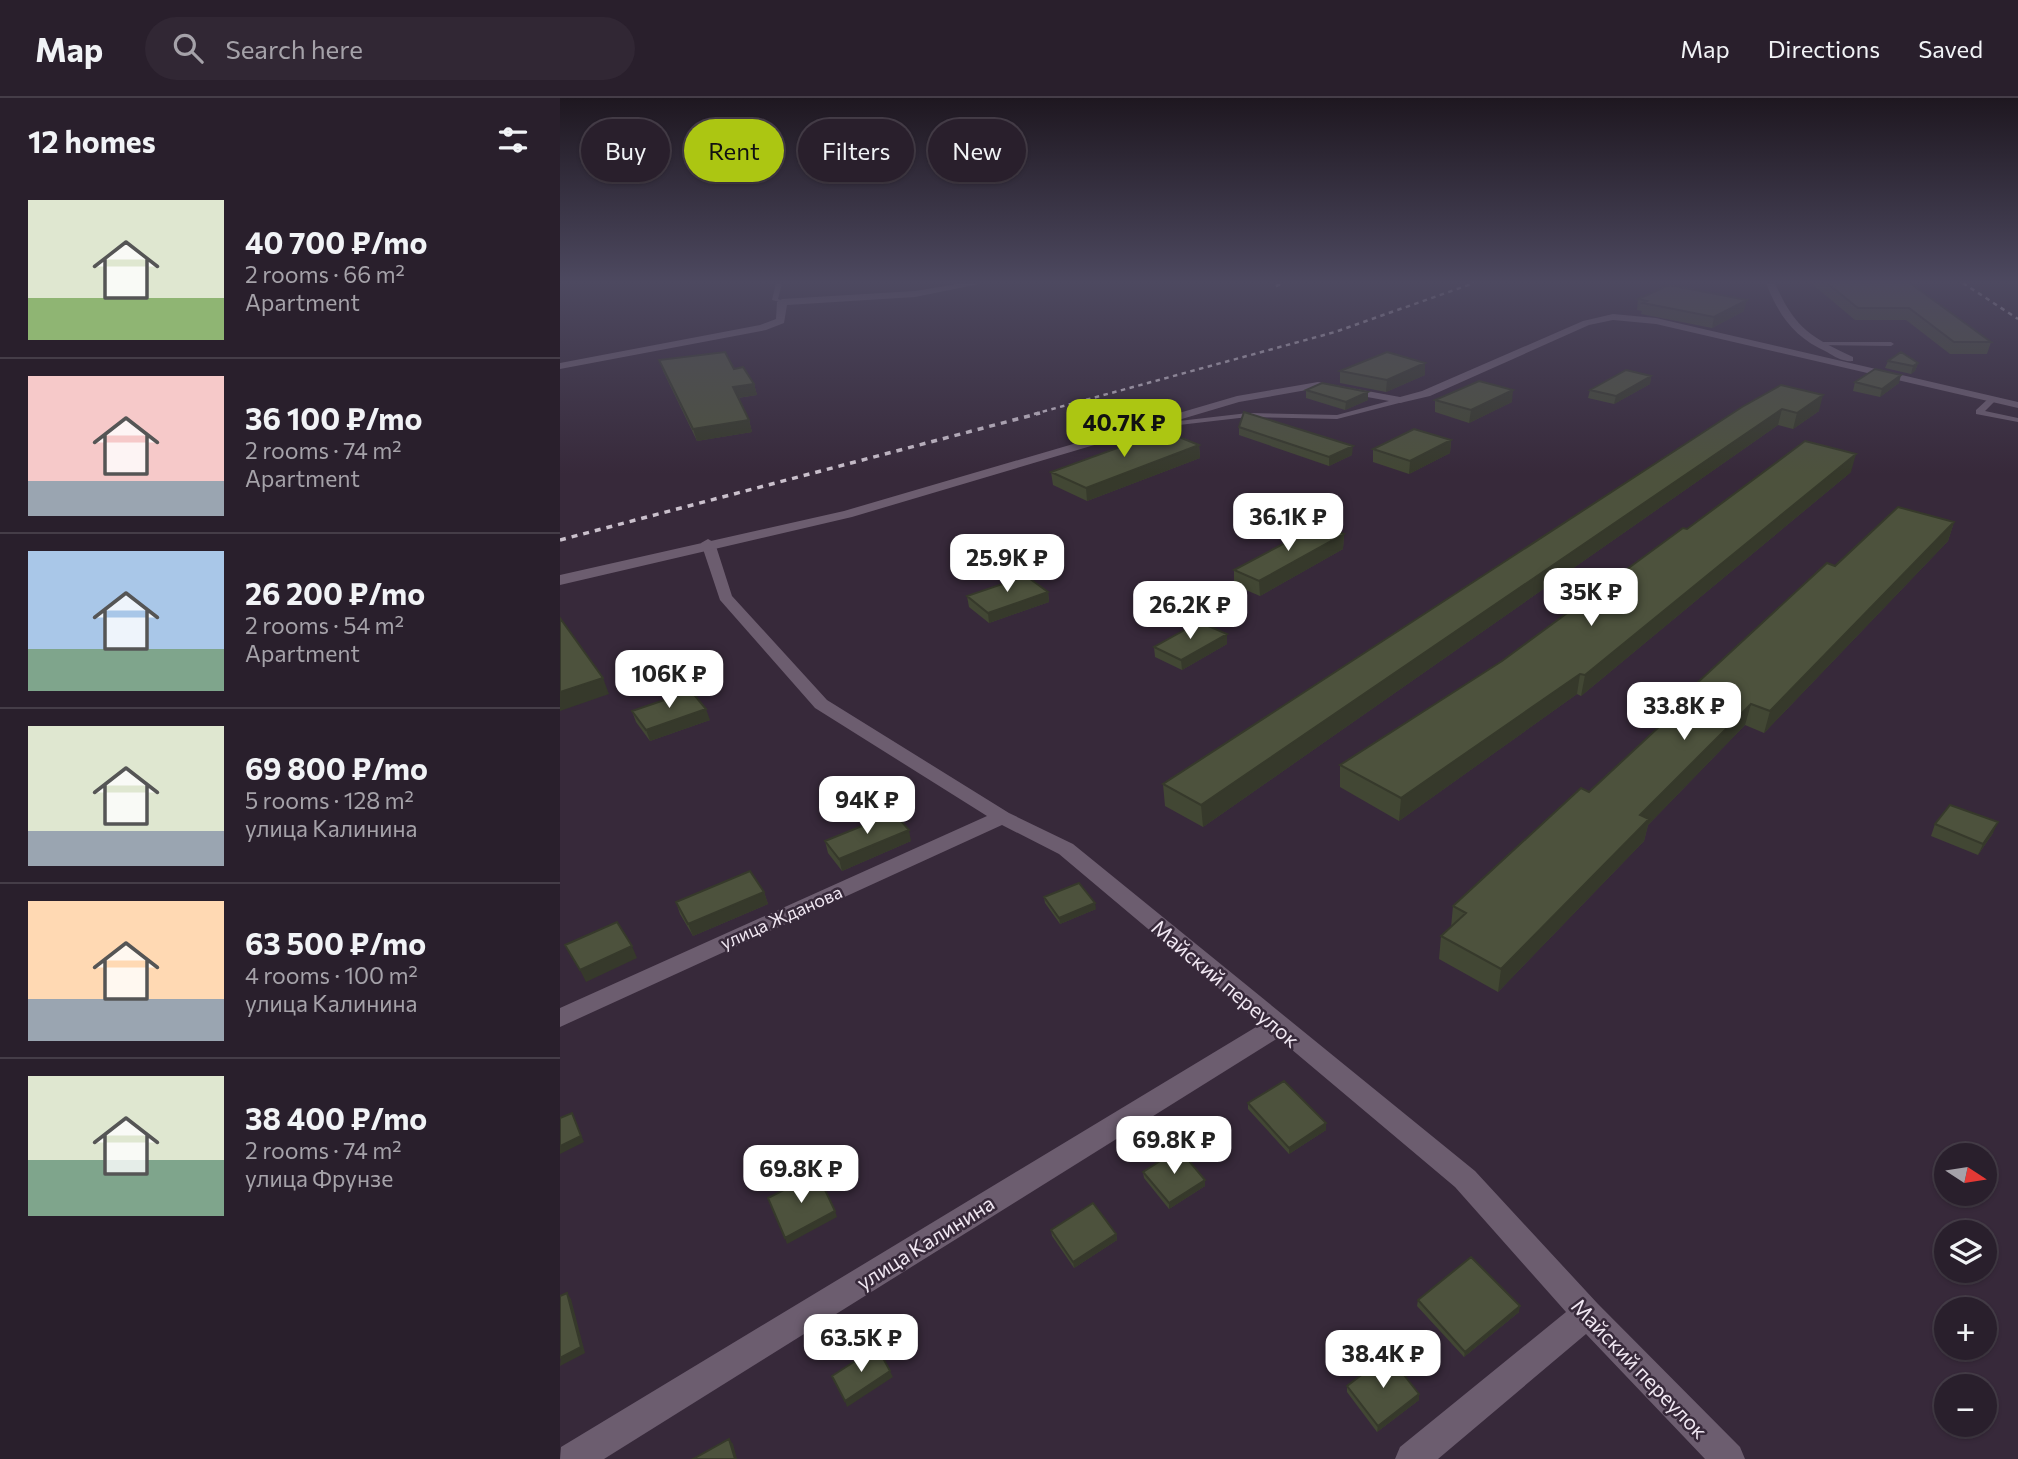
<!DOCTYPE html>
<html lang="en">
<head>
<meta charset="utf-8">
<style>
	body { margin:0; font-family:Commissioner,sans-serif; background:#312734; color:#f1f3f6; height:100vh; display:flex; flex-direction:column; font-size:26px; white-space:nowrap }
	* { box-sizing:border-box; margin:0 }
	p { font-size:23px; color:#a5a2a9 }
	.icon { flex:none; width:38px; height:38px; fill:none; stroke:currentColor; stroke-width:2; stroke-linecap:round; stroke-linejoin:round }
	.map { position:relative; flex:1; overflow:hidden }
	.sheet { display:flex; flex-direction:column; background:#291f2c; width:560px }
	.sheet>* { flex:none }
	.banner { position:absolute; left:21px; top:21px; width:665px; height:63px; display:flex; gap:14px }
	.needle { width:46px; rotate:102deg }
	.controls { position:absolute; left:1374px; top:1045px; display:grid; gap:14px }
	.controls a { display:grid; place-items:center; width:63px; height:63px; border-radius:50%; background:#291f2c; box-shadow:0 2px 5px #0004,0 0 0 2px #453d48; font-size:35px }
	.price { position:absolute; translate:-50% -60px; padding:0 16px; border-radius:14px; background:#fff; color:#222; font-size:23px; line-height:46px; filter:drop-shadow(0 2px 4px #0008) }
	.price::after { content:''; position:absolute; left:50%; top:42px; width:21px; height:16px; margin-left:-10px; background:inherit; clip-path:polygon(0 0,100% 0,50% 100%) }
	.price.current { background:#acc612; color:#111 }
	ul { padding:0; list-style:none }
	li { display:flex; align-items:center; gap:21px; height:175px; padding:0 28px }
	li+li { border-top:2px solid #453d48 }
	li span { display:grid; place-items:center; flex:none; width:196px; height:140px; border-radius:0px; color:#555 }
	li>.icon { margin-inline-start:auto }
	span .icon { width:84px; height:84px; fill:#fffc; stroke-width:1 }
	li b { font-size:30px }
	h2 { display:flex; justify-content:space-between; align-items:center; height:84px; padding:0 28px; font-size:30px }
	.chip { padding:0 24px; border-radius:32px; background:#291f2c; box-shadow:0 2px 5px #0004,0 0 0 2px #453d48; font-size:24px; line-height:63px }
	.chip.current { background:#acc612; color:#111 }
	header { display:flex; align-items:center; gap:42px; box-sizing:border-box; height:98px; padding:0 35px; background:#291f2c; border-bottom:2px solid #453d48 }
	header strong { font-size:33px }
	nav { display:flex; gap:38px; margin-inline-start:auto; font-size:24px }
	.search { width:490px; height:63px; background:#312734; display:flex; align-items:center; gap:18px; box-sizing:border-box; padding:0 24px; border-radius:38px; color:#a5a2a9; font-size:26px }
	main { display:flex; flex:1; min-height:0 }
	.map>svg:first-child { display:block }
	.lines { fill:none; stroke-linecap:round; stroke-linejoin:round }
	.service { fill:#6c5d6f; fill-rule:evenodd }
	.minor { fill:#6c5d6f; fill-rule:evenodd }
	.tertiary { fill:#6c5d6f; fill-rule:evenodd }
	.rail-far1 { stroke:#cac0cc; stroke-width:2.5; stroke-dasharray:4.5 4.5; stroke-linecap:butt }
	.rail { stroke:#cac0cc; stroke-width:3.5; stroke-dasharray:6 6; stroke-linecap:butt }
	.wall { fill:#424734 }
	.shaded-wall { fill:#36392b }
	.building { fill:#4d523d; stroke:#36392b; stroke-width:2 }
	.labels { text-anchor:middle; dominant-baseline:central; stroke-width:5; stroke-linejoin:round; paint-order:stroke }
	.street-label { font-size:18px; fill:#f0e7f2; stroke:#37293a }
	.near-street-label { font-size:21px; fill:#f0e7f2; stroke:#37293a }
</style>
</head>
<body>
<header>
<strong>Map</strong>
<div class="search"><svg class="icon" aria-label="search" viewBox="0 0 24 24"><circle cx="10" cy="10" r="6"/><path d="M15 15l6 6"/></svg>Search here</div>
<nav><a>Map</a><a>Directions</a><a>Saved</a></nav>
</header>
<main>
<section class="sheet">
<h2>12 homes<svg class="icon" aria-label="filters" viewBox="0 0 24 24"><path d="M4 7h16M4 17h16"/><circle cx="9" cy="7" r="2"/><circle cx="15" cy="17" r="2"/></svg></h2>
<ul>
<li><span style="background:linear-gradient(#dfe7d0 70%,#8fb573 0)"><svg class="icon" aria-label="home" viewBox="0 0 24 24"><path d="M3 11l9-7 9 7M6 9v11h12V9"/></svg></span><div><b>40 700 ₽/mo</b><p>2 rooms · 66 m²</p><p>Apartment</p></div></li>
<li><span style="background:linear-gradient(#f6c9c9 75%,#9aa5b1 0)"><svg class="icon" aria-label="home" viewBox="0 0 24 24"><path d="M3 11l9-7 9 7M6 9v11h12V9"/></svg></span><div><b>36 100 ₽/mo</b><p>2 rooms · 74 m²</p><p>Apartment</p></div></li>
<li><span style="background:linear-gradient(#a9c7e8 70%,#7fa58c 0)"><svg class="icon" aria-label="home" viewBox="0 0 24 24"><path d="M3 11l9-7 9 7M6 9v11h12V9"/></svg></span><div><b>26 200 ₽/mo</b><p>2 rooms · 54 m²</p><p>Apartment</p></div></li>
<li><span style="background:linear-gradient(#dfe7d0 75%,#9aa5b1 0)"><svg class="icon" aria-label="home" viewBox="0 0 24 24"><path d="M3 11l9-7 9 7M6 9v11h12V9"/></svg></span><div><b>69 800 ₽/mo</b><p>5 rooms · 128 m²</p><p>улица Калинина</p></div></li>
<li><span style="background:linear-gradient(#ffd9b3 70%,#9aa5b1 0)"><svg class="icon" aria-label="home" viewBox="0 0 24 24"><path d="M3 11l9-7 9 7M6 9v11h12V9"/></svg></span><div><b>63 500 ₽/mo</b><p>4 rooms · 100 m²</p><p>улица Калинина</p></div></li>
<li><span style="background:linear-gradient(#dfe7d0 60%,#7fa58c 0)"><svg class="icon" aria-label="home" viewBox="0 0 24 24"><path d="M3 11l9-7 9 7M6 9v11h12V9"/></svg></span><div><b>38 400 ₽/mo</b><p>2 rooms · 74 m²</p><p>улица Фрунзе</p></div></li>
</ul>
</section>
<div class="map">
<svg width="1458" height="1361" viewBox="0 0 1458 1361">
	<rect width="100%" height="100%" fill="#37293a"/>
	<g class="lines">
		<path class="service" d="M216 185H222L218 201 224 203V205L212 202Z
			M1258 244H1331L1334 246 1331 248 1256 247V245Z
			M840 300 844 302 843 304 777 321 688 319 593 330 589 328 593 326 688 315 777 317Z
			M1429 300 1436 302 1425 313 1458 320V324L1416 316V312Z"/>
		<path class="minor" d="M403 185H424L355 199 227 207 224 225 206 232 0 271V265L200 227 216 221 217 204 222 201 355 193Z
			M148 441 155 445 172 498 267 602 449 715 513 746 915 1073 1038 1206 1180 1349 1185 1361H1145L1026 1236 878 1361H835L840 1349 1006 1214 895 1089 718 940 44 1361H0L1 1349 701 926 499 756 442 727 0 929V910L427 718 255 610 160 502 141 445Z"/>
		<path class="tertiary" d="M1206 185H1215C1234 229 1250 239 1293 259V263C1283 264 1275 259 1267 254 1234 239 1219 218 1206 185Z
			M1053 216 1096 220 1458 304V310L1096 226 1053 222 1029 227 870 298 840 305 758 290 679 304 292 419 0 487V477L284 413 677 298 758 284 840 299 862 293 1023 223Z"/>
		<path class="rail-far1" d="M1403 185 1458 221
			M716 188 723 185
			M474 316 775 234 914 185"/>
		<path class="rail" d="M0 442 480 315"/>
	</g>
	<path class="wall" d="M1235 185H1350L1431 244 1427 256H1390L1346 222H1295L1252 186Z
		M1078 201 1184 213 1152 230 1081 216 1082 213 1077 212Z
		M99 262 174 271 194 286 197 297 178 300 189 322 192 334 137 343 103 273Z
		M1328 263 1358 265 1355 273 1351 276 1325 270Z
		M780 273 865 277 826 294 780 285Z
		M1091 278 1090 286 1054 306 1028 300 1030 292Z
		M1295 284 1339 285 1320 299 1293 293Z
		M746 292 808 302 785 312 746 300Z
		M875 302 952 304 909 325 875 314Z
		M1182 309 1259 313 1233 331 1218 327 643 729 605 708 603 686Z
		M679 329 792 357 769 368 679 337Z
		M891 342 890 355 849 376 813 364V351Z
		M639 347 640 360 527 403 493 387 491 374Z
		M1291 374 1021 598 1017 596 839 723 780 689V667L942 563 1127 431Z
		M1394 424 1388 443 1204 635 1185 627 1088 727 1084 743 938 894 879 861 881 838 891 829 893 808 1029 694 1134 597 1136 586 1275 468Z
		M784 436 783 451 700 498 674 487V472Z
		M488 494 489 504 429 525 409 509 407 498Z
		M667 546 622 572 595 559 594 549Z
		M72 613 150 622 90 643 76 624Z
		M1375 726 1433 735 1418 757 1371 738Z
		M265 743H351L282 773 268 755Z
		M204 794 208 806 133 838 120 816 116 804Z
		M484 799 536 811 500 826 485 805Z
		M688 1005 766 1025V1032L729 1056 688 1011Z
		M583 1074 645 1088 609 1111 584 1080Z
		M491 1132 556 1136 557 1142 514 1170 492 1138Z
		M858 1202 959 1214 904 1259 857 1208Z
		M787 1288 859 1302 817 1334 787 1294Z"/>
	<path class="shaded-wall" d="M1187 202 1184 213 1152 230 1154 219Z
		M865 265V277L826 294 827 282Z
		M1358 265 1355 273 1351 276 1353 268Z
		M1341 277 1339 285 1320 299 1322 291Z
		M1091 278 1090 286 1054 306 1056 298Z
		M194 286 197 297 176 300 173 289Z
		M953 292 952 304 909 325 911 312Z
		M808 294V302L785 312 786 304Z
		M1263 297 1259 313 1233 331 1237 315Z
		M1222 311 1218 327 643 729 641 707Z
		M189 322 192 334 137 343 133 331Z
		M891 342 890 355 849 376 850 363Z
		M639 347 640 360 527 403 526 390Z
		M793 348 792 357 769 368V359Z
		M1296 356 1291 374 1021 598 1025 577Z
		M1394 424 1388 443 1204 635 1210 613Z
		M784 436 783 451 700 498 699 483Z
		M488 494 489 504 429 525 428 515Z
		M667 536V546L622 572 621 562Z
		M1020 576 1017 596 839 723 841 700Z
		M43 580 49 596 0 613V594Z
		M1191 606 1185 627 1088 727 1084 743 938 894 941 871 1080 717Z
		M146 611 150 622 90 643 86 632Z
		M1438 724 1433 735 1418 757 1423 746Z
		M349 732 351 743 282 773 279 761Z
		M204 794 208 806 133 838 128 826Z
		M535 805 536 811 500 826 499 820Z
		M72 848 77 860 26 884 20 872Z
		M12 1015 24 1044 0 1056V1048Z
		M766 1025V1032L729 1056V1050Z
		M645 1082V1088L609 1111V1105Z
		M275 1113 277 1119 227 1146 225 1140Z
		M556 1136 557 1142 514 1170 513 1164Z
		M7 1195 11 1201 25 1255 0 1268Z
		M960 1208 959 1214 904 1259 905 1254Z
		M330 1273 333 1279 287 1309 285 1303Z
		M859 1296V1302L817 1334 818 1328Z
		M169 1341 173 1346 177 1361H175Z"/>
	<path class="building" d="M1267 185H1350L1431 244H1394L1349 210H1298Z
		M1109 187 1187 202 1154 219 1083 205 1087 203 1078 201Z
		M165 254 174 271 183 269 194 286 173 289 189 322 133 331 99 262Z
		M827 254 865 265 827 282 780 273Z
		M1341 254 1358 265 1353 268 1328 263Z
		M1315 271 1341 277 1322 291 1295 284Z
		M1066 272 1091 278 1056 298 1030 292Z
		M919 283 953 292 911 312 875 302Z
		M762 285 808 294 786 304 746 292Z
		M1221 287 1263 297 1237 315 1222 311 641 707 603 686 1182 309Z
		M684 314 793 348 769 359 679 329Z
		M854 331 891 342 850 363 813 351Z
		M604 333 639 347 526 390 491 374Z
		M1245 343 1296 356 1025 577 1020 576 841 700 780 667 942 563 1123 430 1127 431Z
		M1338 409 1394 424 1210 613 1191 606 1080 717 1089 721 941 871 881 838 906 815 893 808 1021 690 1029 694 1143 588 1136 586 1267 465 1275 468Z
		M759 427 784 436 699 483 674 472Z
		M466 478 488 494 428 515 407 498Z
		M0 520 43 580 0 594Z
		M639 524 667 536 621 562 594 549Z
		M131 593 146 611 86 632 72 613Z
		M1390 707 1438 724 1423 746 1375 726Z
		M334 715 349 732 279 761 265 743Z
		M190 773 204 794 128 826 116 804Z
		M519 785 535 805 499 820 484 799Z
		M57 824 72 848 20 872 5 847Z
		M724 983 766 1025 729 1050 688 1005Z
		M12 1015 21 1038 0 1048V1020Z
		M619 1051 645 1082 609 1105 583 1074Z
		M257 1075 275 1113 225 1140 208 1100Z
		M533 1105 556 1136 513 1164 491 1132Z
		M911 1159 960 1208 905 1254 858 1202Z
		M7 1195 21 1249 0 1260V1198Z
		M317 1249 330 1273 285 1303 272 1278Z
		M828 1257 859 1296 818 1328 787 1288Z
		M169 1341 175 1361H133Z"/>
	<linearGradient id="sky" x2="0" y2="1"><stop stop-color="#1e1720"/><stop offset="0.49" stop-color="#4d4960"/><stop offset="1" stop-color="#4d4960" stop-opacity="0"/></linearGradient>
	<rect width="1458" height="376" fill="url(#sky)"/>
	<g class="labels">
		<g class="street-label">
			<text transform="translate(221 819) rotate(-24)">улица Жданова</text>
		</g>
		<g class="near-street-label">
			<text transform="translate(666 885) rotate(40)">Майский переулок</text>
			<text transform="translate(365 1144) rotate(-32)">улица Калинина</text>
			<text transform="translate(1080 1270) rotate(46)">Майский переулок</text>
		</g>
	</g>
</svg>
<div class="controls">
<a><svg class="needle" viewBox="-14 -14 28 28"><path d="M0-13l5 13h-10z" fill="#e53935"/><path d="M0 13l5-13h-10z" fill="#a5a2a9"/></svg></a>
<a><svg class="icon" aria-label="layers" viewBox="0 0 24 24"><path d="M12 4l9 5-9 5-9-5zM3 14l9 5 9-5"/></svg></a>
<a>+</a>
<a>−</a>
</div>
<b class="price current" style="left:564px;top:361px">40.7K ₽</b>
<b class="price" style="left:728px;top:455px">36.1K ₽</b>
<b class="price" style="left:447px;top:496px">25.9K ₽</b>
<b class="price" style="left:1031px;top:530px">35K ₽</b>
<b class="price" style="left:630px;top:543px">26.2K ₽</b>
<b class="price" style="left:109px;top:612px">106K ₽</b>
<b class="price" style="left:1124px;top:644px">33.8K ₽</b>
<b class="price" style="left:307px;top:738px">94K ₽</b>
<b class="price" style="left:614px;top:1078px">69.8K ₽</b>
<b class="price" style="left:241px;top:1107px">69.8K ₽</b>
<b class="price" style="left:301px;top:1276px">63.5K ₽</b>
<b class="price" style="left:823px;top:1292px">38.4K ₽</b>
<div class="banner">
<a class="chip">Buy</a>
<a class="chip current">Rent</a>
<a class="chip">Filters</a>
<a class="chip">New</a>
</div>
</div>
</main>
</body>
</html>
